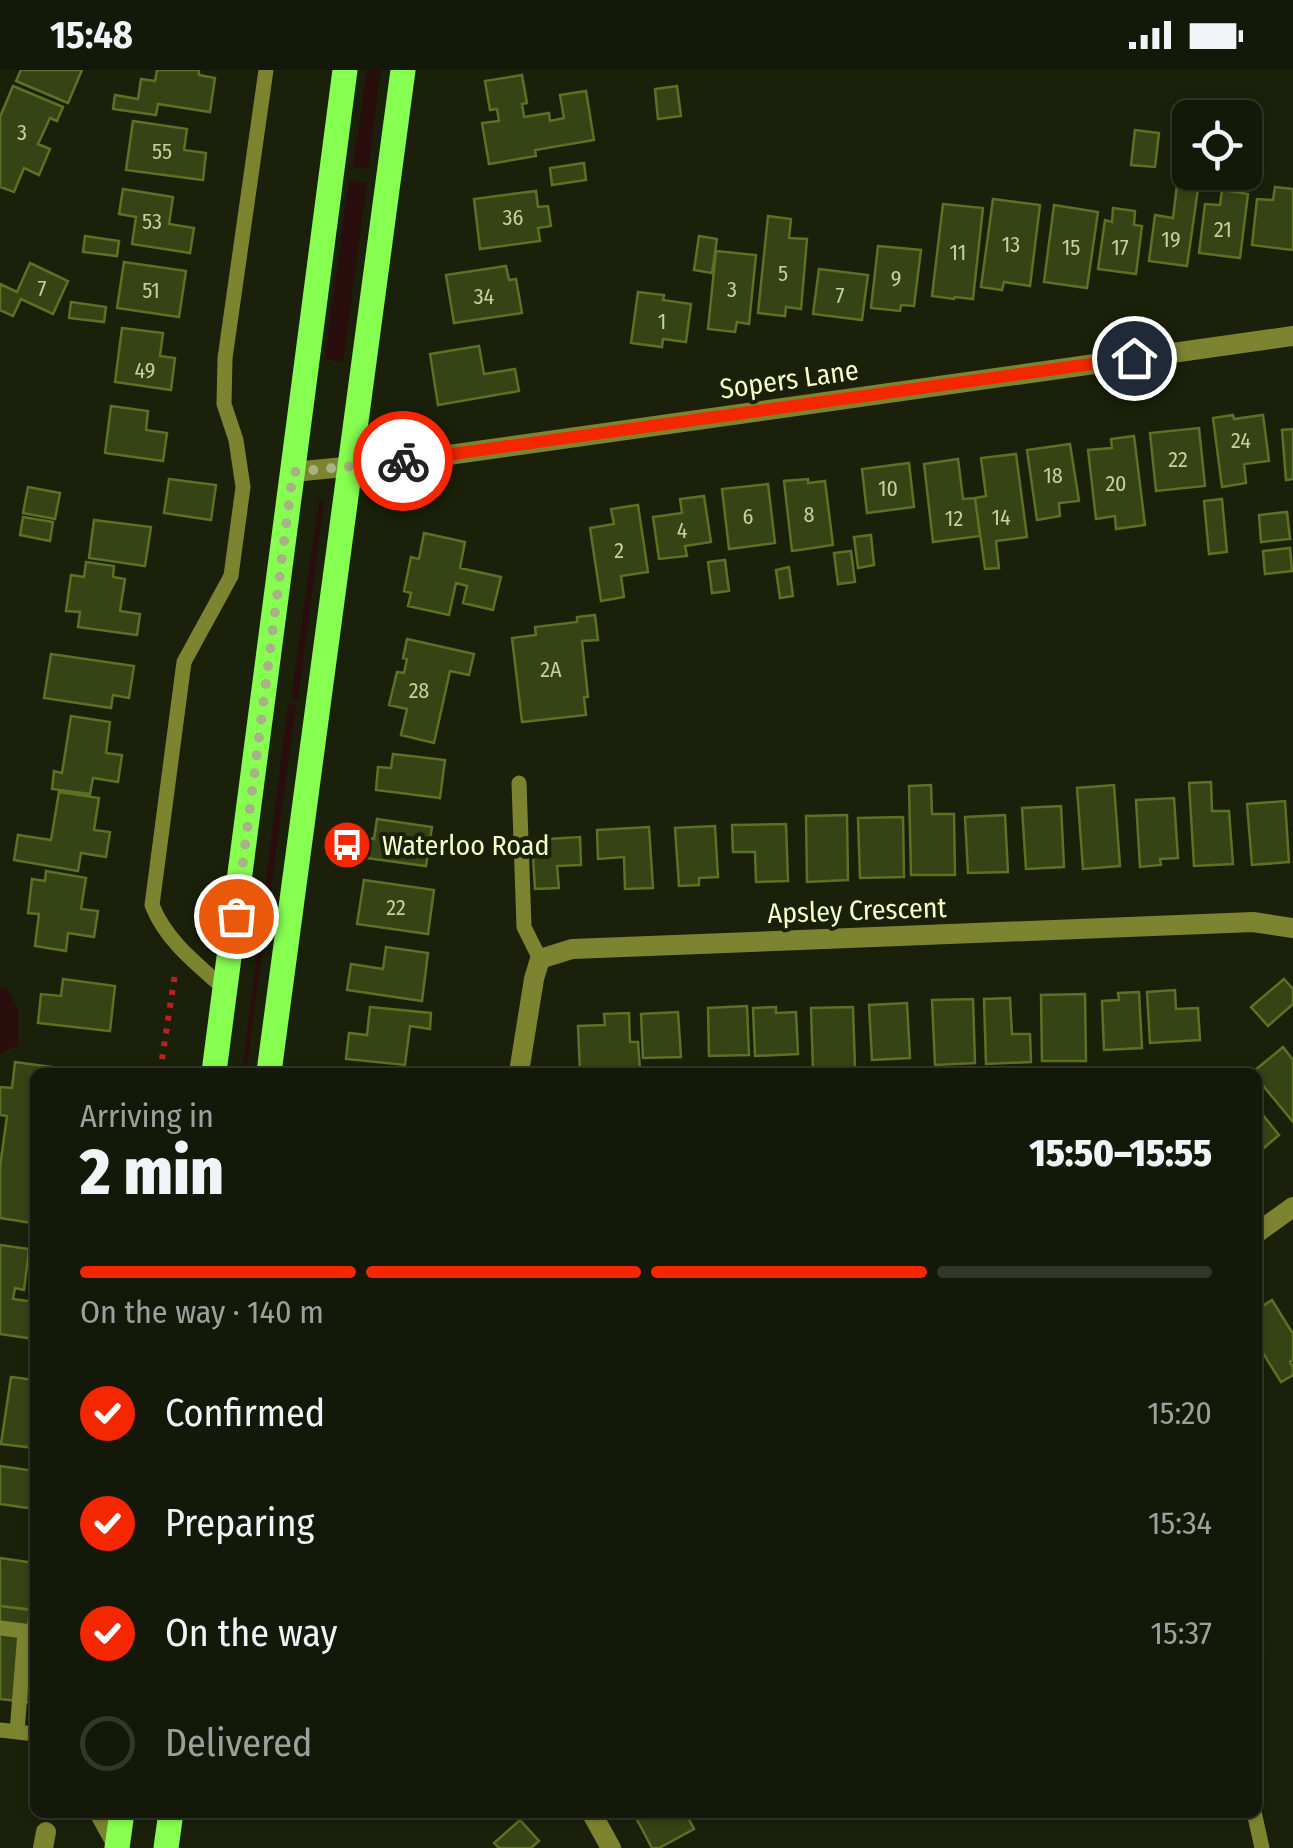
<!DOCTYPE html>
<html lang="en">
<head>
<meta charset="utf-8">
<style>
  body { margin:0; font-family:"Fira Sans Condensed",sans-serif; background:#1d2112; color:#f1f3f6; height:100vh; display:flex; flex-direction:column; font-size:38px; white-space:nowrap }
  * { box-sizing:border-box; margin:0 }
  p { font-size:32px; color:#9da09c }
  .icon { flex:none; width:55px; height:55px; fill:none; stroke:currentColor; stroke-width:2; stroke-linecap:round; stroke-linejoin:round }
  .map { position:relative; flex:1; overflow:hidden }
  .drawer { position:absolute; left:30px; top:998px; width:1232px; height:750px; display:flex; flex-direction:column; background:#141808; border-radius:15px; box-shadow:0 2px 8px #0004,0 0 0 2px #333729 }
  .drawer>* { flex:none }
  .controls { position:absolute; left:1172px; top:30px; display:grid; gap:20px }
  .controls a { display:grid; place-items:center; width:90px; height:90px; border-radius:15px; background:#141808; box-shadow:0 2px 8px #0004,0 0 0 2px #333729; font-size:50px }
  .pin { position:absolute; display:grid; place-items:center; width:85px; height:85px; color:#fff; margin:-42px; border:5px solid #fff; border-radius:50%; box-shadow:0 2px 10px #0007 }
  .courier { position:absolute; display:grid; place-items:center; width:100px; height:100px; margin:-50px; border:8px solid #f42700; border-radius:50%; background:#fff; color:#222; box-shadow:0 2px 12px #0007 }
  .summary em { font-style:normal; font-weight:800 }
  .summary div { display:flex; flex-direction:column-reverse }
  .summary { display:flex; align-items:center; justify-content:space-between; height:170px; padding:0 50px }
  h1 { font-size:65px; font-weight:800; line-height:75px }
  .bar { display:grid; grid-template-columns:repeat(4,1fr); gap:15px 10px; align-content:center; height:120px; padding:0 50px }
  .bar i { height:12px; border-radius:8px; background:#333729 }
  .bar .active { background:#f42700 }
  .bar p { grid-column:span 4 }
  ol { padding:0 50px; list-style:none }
  li { display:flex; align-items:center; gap:30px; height:110px }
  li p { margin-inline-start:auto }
  li .icon { padding:10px; border-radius:50%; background:#f42700; color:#fff; stroke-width:4 }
  li:last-child { color:#9da09c }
  li i { width:55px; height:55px; border:5px solid #333729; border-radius:50% }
  .status { display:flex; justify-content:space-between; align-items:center; height:70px; padding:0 50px; background:#141808; direction:ltr }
  .status svg { height:28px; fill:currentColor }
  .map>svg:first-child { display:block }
  .green { fill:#2a0d0d }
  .building { fill:#364314; stroke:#5d7124; stroke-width:2.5 }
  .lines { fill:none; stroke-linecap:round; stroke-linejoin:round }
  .path { stroke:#bb2121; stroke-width:6; stroke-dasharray:5 8; stroke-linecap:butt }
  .lane { stroke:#7c8430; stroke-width:15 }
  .street { stroke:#7c8430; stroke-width:20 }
  .primary { stroke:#87ff50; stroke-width:25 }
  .done { stroke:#a9b186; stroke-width:10; stroke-dasharray:0 18 }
  .route { stroke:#f42700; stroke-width:12 }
  .labels { text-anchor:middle; stroke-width:8; stroke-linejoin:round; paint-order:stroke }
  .number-label { font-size:22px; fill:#c6d09c }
  .street-label { font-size:28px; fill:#f6ffc9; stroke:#1b200a }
  .poi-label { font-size:28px; fill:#f6ffc9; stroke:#1b200a; text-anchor:start }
</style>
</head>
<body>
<div class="status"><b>15:48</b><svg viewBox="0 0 49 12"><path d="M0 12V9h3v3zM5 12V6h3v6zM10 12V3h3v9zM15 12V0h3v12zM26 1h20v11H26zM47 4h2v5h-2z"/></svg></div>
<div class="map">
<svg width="1293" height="1778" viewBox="0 0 1293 1778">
  <rect width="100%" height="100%" fill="#1b200a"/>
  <path class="green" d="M367,0H381L368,99L353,97Z
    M349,110L367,113L343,292L325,289Z
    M319,430L324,432L298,629L291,628Z
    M288,634L296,636L246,1002H242Z
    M7,918L18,940V975L0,984V919Z"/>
  <path class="building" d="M21,0H82L68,33L16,11Z
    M157,0H199V5L215,8L210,42L158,34L156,45L113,39L115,25L138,29L141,9L155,11Z
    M522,5L527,33L522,34L524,47L549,43L550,51L564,48L560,25L586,21L594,70L535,80L536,86L489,94L482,53L499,51L497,39L490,40L485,11Z
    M13,16L63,37L57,51L50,48L38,74L50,79L39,105L24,98L14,122L0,117V47Z
    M677,16L681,46L658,49L655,19Z
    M133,51L187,59L184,80L206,83L203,110L126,100Z
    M1135,60L1159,63L1155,97L1131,95Z
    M584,93L586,110L552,115L550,98Z
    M1177,115L1198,119L1187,196L1149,191L1155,145L1173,148Z
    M1275,117L1293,119V180L1252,175L1257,129L1273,130Z
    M123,119L173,127L169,154L194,158L190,183L132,174L136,147L119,144Z
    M1222,120L1248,124L1240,188L1199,183L1205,134L1220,135Z
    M536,121L538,137L548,136L551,156L538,158L540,171L480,179L474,129Z
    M993,129L1040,135L1030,216L1004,212L1002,220L981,217Z
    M943,134L983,138L973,229L955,227L954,229L932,226Z
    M1054,135L1098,142L1087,218L1044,212Z
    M1113,138L1135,141L1134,155L1142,156L1136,204L1098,199L1105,150L1112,152Z
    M768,146L791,149L789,168L807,169L801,239L786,237L785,246L758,243Z
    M85,166L119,171L117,186L83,182Z
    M699,166L717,169L712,203L694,200Z
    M878,176L921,180L914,236L901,235L900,241L871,238Z
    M716,181L756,185L749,254L737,252L735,262L708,259Z
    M124,192L186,201L179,247L117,238Z
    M30,193L68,211L53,244L21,229L13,246L0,240V214L17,222Z
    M506,196L509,210L516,209L522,243L454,253L446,205Z
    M819,199L868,205L862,250L813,244Z
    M638,222L664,225L663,230L691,234L686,272L663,269L662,277L631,273Z
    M71,232L106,237L104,252L69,248Z
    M122,258L163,263L160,286L175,288L171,320L115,312Z
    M479,276L484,304L515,299L519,321L438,335L430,284Z
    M111,336L148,341L146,360L167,363L163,391L105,383Z
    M1233,345L1234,349L1263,345L1269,391L1244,394L1246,413L1222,417L1213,348Z
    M1199,358L1205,416L1156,421L1150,363Z
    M1293,359V409L1286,410L1282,360Z
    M1134,366L1145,455L1116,459L1115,446L1096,449L1088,380L1112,378L1111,369Z
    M1070,374L1079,431L1059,433L1060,446L1037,450L1027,380Z
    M1016,384L1027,467L996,471L999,498L985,499L975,428L986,426L981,388Z
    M958,389L963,429L975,428L980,466L933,472L924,394Z
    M909,393L914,437L867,443L862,399Z
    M169,409L216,415L211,450L164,443Z
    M808,409V413L825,411L833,475L792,481L784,411Z
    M768,414L775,473L729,479L722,419Z
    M28,417L60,423L55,449L23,443Z
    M704,426L711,472L685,476L687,486L659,489L653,447L682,443L680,429Z
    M1222,429L1227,482L1209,484L1204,431Z
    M638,435L648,502L621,506L624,527L601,531L590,458L614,454L611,439Z
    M1287,442L1290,469L1261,472L1259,445Z
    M23,447L53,452L50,471L20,465Z
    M94,450L151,457L145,496L89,488Z
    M424,463L465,472L460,498L501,507L493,540L463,533L467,516L456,513L449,545L408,536L411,523L404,521L411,487L419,489Z
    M871,465L874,495L858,498L854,467Z
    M1290,478L1292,501L1265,504L1263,481Z
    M851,481L855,512L838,514L834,483Z
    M725,490L729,521L712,523L708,492Z
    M86,492L114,496L113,507L125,509L120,541L140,544L137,565L78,557L80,542L66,541L71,505L84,507Z
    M789,497L793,526L780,528L776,500Z
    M595,545L598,570L582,571L588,627H584L586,645L522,652L512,568L536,565L535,557L577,552V547Z
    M407,569L474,584L469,605L450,601L434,673L401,665L407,639L389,635L397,602L404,603L407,589L403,588Z
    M51,584L134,596L129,628L113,625L111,638L44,628Z
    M71,646L110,652L106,683L122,685L118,712L93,708L90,724L52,719L54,701L62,703Z
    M393,684L445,690L440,728L376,720L378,697L391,698Z
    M1211,712L1212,741H1229L1233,794L1194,796L1189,713Z
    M931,715L932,744H954L955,805H911L909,716Z
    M1114,715L1120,796L1083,799L1077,718Z
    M59,722L99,728L94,760L110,762L106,787L81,783L78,801L14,790L18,765L51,770Z
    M1174,728L1178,788L1160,789L1161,795L1140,797L1136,730Z
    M1285,731L1289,792L1252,795L1247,734Z
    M1061,736L1064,797L1026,799L1022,738Z
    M847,745L848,810L807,812L806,746Z
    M1005,745L1008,802L968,803L965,747Z
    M903,747L904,807L860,808L858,748Z
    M377,749L432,757L426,796L366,788L369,768L374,769Z
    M786,754L788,811L756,812L755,782H733L732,755Z
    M715,756L718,807L699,808V815L679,816L675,758Z
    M649,757L653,818L625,819L624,787L598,789L597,760Z
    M580,767L581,795L557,796L559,818L535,819L532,770Z
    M46,801L86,808L81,839L98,841L94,867L68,863L66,881L35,876L39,844L28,843L32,809L45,811Z
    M364,810L434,820L428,864L357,854Z
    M386,877L428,883L422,931L347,920L351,894L383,899Z
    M63,909L115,916L110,961L38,953L41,924L61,926Z
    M1284,909L1293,919V934L1268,956L1251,937Z
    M1175,920L1176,939L1198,938L1200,970L1150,973L1147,922Z
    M1139,922L1142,978L1104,980L1102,931L1119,930L1118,923Z
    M1085,924L1086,991H1042L1041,925Z
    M1010,928L1012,964H1030L1031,992L986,994L984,929Z
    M973,929L975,993L935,995L932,930Z
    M907,933L910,988L872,990L869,935Z
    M747,936L749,985L709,986L708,938Z
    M370,937L431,943L430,959L410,956L405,995L346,989L349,963L367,965Z
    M776,937V943L796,942L798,984L755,986L753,938Z
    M853,937L855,998L813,1000L811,938Z
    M678,942L681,987L643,988L641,944Z
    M629,943L630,972H638L640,1000L580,1002L578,956L605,955L604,944Z
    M1283,977L1293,990V1052L1260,1012L1262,1010L1254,1001Z
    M15,992L52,997L51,1002H35V1130L32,1153L0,1148V1097L7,1046L0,1045V1017L12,1018Z
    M1258,1039L1279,1065L1258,1083Z
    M0,1175L29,1179L24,1220L15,1218L13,1229L35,1232L34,1269L0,1264Z
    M1272,1230L1293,1264V1290L1290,1292L1293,1297V1305L1281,1312L1258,1275V1239Z
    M11,1307L35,1310V1378L1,1374Z
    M0,1396L35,1401V1439L0,1434Z
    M0,1488L35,1493V1540L0,1536Z
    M1258,1525L1263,1578L1258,1579Z
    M0,1536L30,1540L24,1585L35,1587V1633L0,1629Z
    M633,1742H685L694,1759L659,1778H652Z
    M520,1750L539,1771L531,1778H499L494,1773Z"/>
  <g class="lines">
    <path class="path" d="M160,1002L175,904"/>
    <path class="lane" d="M519,713L524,857L540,889
      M226,920C197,894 166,871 152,835L184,592L231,506L243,417L236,370L224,334L225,288L266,0
      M0,1558L31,1562
      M0,1660L35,1664
      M17,1662L25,1562
      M96,1742L116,1778
      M1254,1742L1262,1778"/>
    <path class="street" d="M293,402L406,391L1293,266
      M519,1002L534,909L540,889L572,879L1253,852L1293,858
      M1258,1162L1293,1137
      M591,1742L611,1778
      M43,1778L46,1762"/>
    <path class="primary" d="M214,1002L345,0
      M269,1002L403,0
      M117,1778L122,1742
      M166,1778L171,1742"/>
  </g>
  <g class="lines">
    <path class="done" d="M236,846L293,402L403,391"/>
    <path class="route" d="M403,391L1134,288"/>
  </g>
  <defs>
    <g id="bus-disc" transform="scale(2.5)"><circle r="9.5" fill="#f42700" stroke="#1b200a"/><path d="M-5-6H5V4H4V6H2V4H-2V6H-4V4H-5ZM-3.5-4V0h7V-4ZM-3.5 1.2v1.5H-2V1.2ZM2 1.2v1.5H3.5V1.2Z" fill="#fff"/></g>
  </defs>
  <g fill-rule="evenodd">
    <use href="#bus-disc" x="347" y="775"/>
  </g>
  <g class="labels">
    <g class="number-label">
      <text x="22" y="70">3</text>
      <text x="162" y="89">55</text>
      <text x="513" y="155">36</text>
      <text x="152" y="159">53</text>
      <text x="1223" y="167">21</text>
      <text x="1171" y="177">19</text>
      <text x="1011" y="182">13</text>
      <text x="1071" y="185">15</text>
      <text x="1120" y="185">17</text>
      <text x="958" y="190">11</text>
      <text x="783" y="211">5</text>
      <text x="896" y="216">9</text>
      <text x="42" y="226">7</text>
      <text x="732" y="227">3</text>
      <text x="151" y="228">51</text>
      <text x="840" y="233">7</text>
      <text x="484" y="234">34</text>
      <text x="662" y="259">1</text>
      <text x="145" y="308">49</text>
      <text x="1241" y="378">24</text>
      <text x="1178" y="397">22</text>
      <text x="1053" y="413">18</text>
      <text x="1116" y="421">20</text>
      <text x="888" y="426">10</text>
      <text x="809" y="452">8</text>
      <text x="748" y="454">6</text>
      <text x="1001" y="455">14</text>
      <text x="954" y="456">12</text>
      <text x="682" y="468">4</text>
      <text x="619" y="488">2</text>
      <text x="551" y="607">2A</text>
      <text x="419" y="628">28</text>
      <text x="396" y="845">22</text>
    </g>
    <g class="street-label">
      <text transform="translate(789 309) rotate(-8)" y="10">Sopers Lane</text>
      <text transform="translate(857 840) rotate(-2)" y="10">Apsley Crescent</text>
    </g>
    <g class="poi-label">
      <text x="382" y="785">Waterloo Road</text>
    </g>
  </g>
</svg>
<div class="controls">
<a><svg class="icon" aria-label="locate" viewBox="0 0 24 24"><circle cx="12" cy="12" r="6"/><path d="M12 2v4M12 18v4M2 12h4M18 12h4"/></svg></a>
</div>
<div class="pin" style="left:236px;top:846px;background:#ea580c"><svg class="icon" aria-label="bag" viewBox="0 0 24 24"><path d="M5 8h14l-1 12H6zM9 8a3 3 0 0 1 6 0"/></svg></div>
<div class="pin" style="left:1134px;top:288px;background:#1f2937"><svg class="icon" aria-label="home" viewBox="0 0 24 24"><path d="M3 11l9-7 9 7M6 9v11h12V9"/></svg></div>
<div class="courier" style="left:403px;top:391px"><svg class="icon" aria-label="bike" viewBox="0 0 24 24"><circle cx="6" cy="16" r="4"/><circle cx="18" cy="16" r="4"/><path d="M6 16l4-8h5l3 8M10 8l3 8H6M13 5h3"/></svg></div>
<section class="drawer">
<div class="summary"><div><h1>2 min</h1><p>Arriving in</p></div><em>15:50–15:55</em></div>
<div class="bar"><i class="active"></i><i class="active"></i><i class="active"></i><i></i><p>On the way · 140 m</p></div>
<ol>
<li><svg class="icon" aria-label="check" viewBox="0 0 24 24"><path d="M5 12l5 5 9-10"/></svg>Confirmed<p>15:20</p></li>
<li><svg class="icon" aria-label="check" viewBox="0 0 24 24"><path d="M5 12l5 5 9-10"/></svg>Preparing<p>15:34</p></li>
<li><svg class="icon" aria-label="check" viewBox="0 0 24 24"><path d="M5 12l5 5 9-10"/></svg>On the way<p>15:37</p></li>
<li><i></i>Delivered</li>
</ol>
</section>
</div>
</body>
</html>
